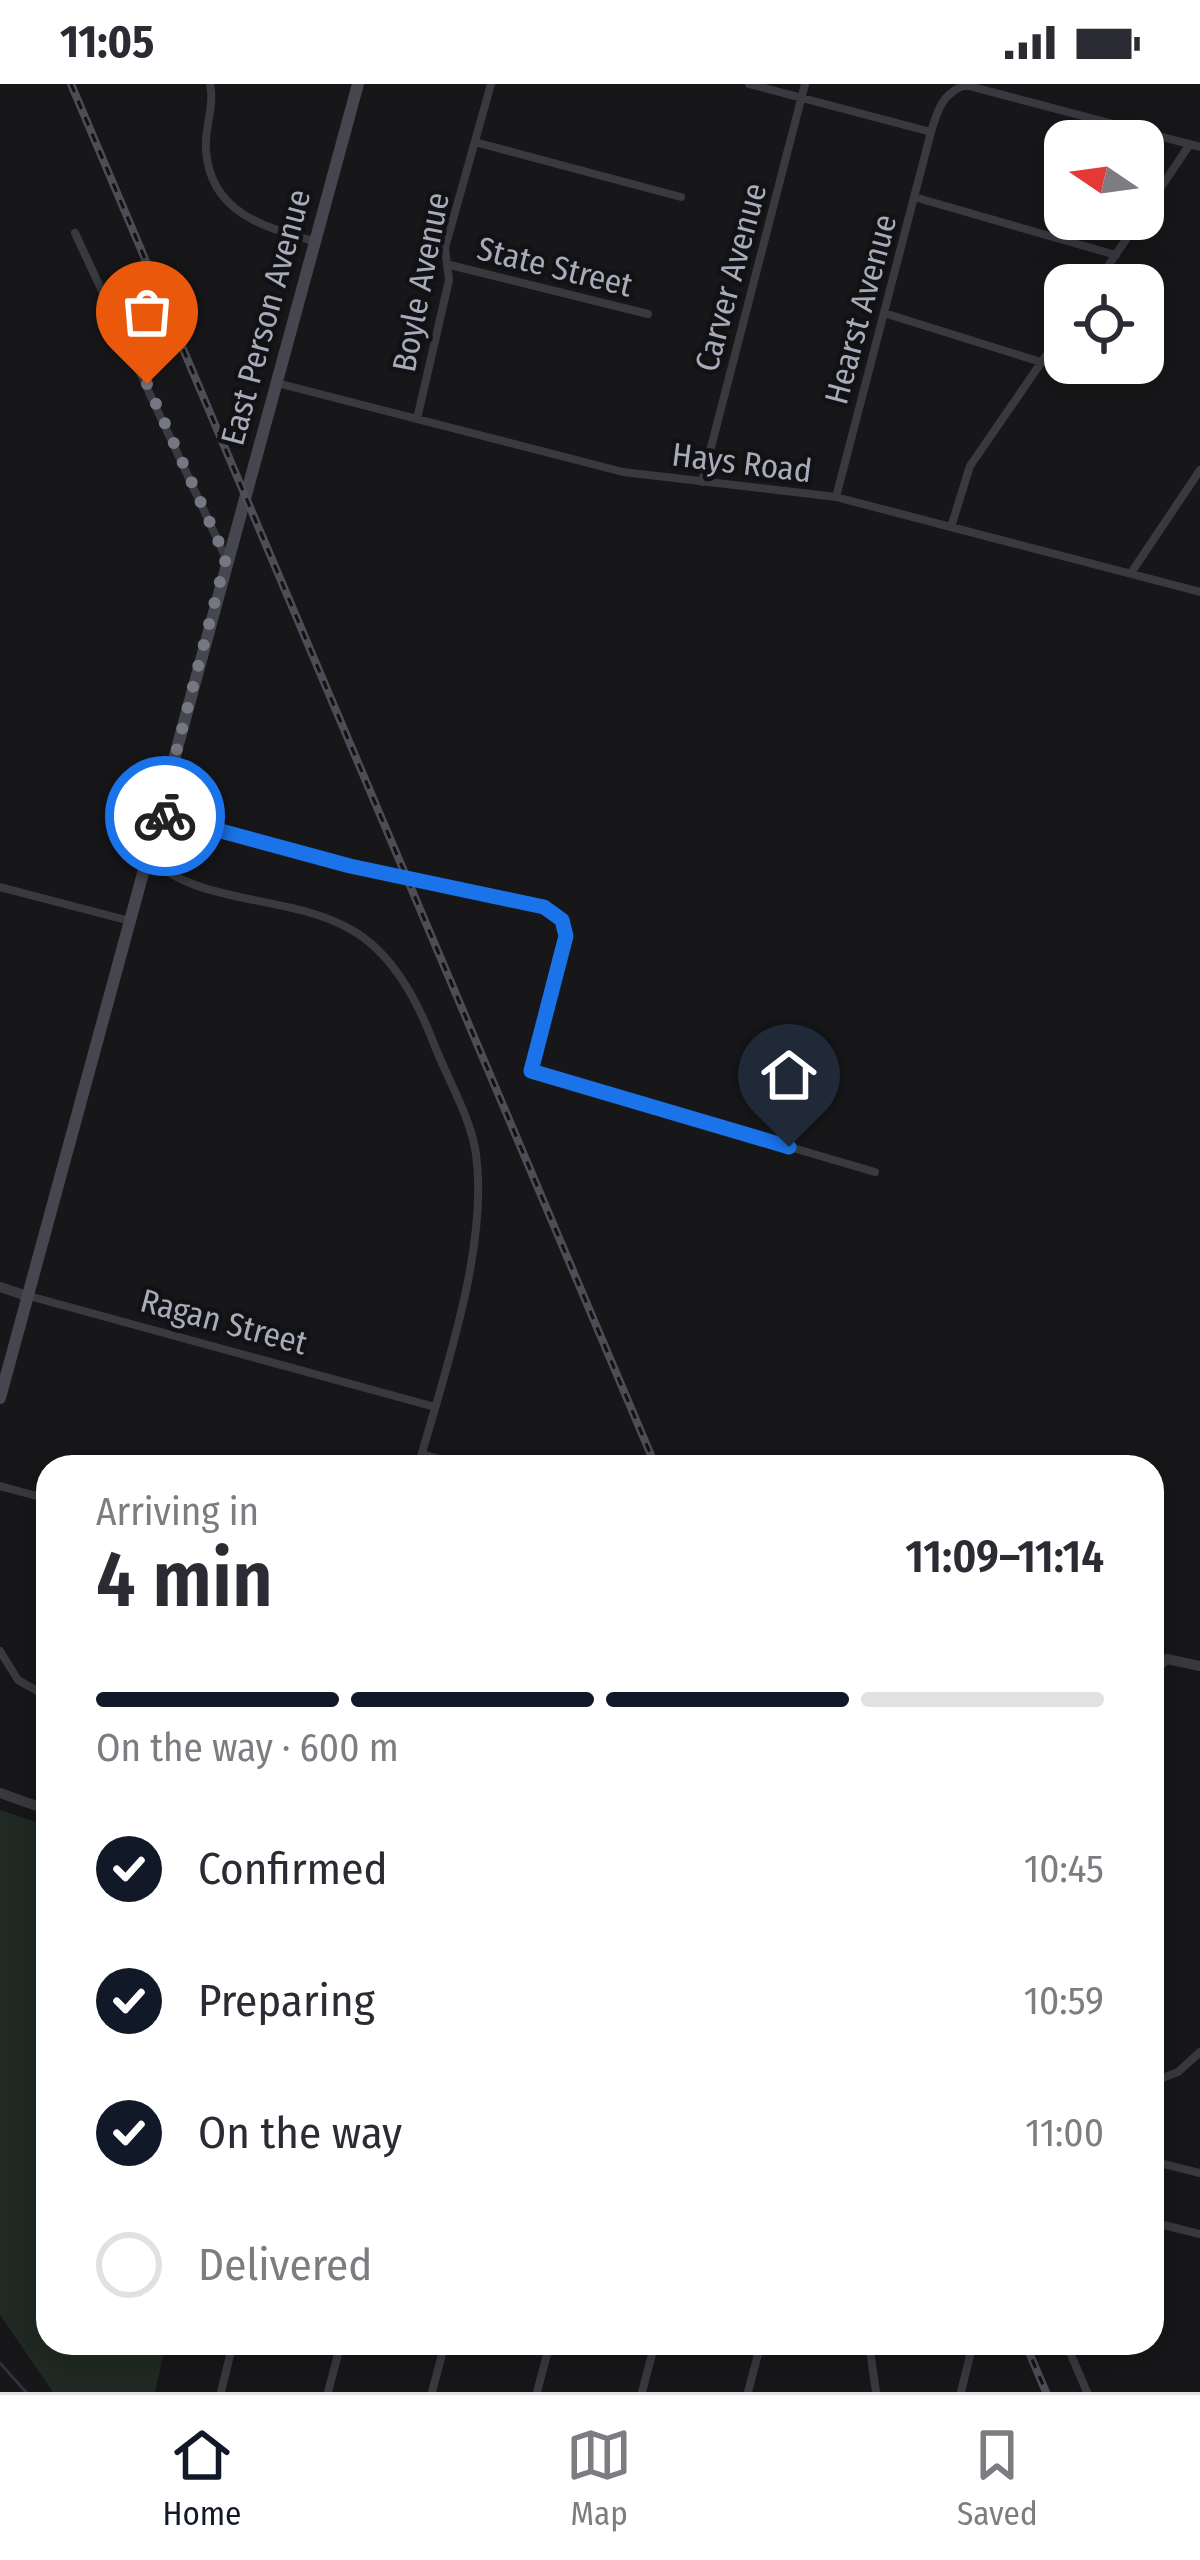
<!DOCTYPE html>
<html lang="en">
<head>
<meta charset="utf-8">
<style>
  body { margin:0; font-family:"Fira Sans Condensed",sans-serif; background:#f7f7f7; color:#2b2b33; height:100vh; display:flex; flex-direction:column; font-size:45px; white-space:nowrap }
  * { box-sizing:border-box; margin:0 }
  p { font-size:39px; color:#7c7c81 }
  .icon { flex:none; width:66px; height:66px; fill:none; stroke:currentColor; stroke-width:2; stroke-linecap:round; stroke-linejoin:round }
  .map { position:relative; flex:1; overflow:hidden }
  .sheet { position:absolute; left:36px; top:1371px; width:1128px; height:900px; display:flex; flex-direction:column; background:#fff; border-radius:36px; box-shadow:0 6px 30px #0003 }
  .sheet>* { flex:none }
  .needle { width:78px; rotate:283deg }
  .buttons { position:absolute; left:1044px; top:36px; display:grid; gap:24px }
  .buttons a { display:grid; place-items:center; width:120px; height:120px; border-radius:24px; background:#fff; box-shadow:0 6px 30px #0003; font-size:60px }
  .pin { position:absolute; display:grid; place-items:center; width:102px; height:102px; color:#fff; margin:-123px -51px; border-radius:50% 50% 50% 0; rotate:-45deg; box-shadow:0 0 12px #0007 }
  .pin .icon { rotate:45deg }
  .courier { position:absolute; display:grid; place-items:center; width:120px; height:120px; margin:-60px; border:9px solid #1a73e8; border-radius:50%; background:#fff; color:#222; box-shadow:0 3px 15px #0007 }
  .overview em { font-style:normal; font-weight:600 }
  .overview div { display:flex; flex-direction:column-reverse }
  .overview { display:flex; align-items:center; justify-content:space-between; height:204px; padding:0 60px }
  h1 { font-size:78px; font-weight:600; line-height:90px }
  .bar { display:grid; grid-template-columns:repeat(4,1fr); gap:18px 12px; align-content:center; height:144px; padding:0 60px }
  .bar i { height:15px; border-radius:9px; background:#e1e1e2 }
  .bar .on { background:#111827 }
  .bar p { grid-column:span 4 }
  ol { padding:0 60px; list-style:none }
  li { display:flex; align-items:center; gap:36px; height:132px }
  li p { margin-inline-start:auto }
  li .icon { padding:12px; border-radius:50%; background:#111827; color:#fff; stroke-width:4 }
  li:last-child { color:#7c7c81 }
  li i { width:66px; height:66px; border:6px solid #e1e1e2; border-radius:50% }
  .status { display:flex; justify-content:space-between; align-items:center; height:84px; padding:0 60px; background:#fff; direction:ltr }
  .status svg { height:33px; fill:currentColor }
  .menu { display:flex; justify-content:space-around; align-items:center; height:168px; border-top:3px solid #e1e1e2; background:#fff; font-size:33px; color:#7c7c81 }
  .menu a { display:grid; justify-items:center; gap:6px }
  .menu .on { color:#111827 }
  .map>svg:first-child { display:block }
  .green { fill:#202923 }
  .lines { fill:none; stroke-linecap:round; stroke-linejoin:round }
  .stream { stroke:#2c333e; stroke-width:3 }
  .minor { stroke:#393a40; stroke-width:8 }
  .tertiary { stroke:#393a40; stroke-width:10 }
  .secondary { stroke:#45464e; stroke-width:12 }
  .rail-casing { stroke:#4c4d55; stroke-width:8 }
  .rail { stroke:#121214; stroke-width:3; stroke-dasharray:9; stroke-linecap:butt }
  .done { stroke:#757782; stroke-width:12; stroke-dasharray:0 21.6 }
  .route { stroke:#1a73e8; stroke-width:15 }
  .labels { text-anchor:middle; stroke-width:9; stroke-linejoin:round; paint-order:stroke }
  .street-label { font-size:33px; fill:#a8abba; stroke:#121214 }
</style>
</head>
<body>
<div class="status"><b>11:05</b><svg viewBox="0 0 49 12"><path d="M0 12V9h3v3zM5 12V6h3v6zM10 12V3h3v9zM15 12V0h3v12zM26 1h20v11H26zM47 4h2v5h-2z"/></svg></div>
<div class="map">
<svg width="1200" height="2308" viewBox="0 0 1200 2308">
  <rect width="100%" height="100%" fill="#171719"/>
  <path class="green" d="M0,1726L48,1742V2259H166L155,2308H53L0,2231Z"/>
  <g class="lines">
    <path class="stream" d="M0,2279L26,2308"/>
    <path class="minor" d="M210,0C215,22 204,44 206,66C210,128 263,143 313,157
      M749,0L931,48
      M475,58L681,113
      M914,113L1116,171
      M1143,130L1190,60
      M75,149L226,474
      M450,181L648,230
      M1095,201L1140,135
      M884,229L1041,278
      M277,299L623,388L836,413L1200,508
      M417,335L449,196L445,164L491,0
      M702,398L805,0
      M836,413L931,48C938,25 942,10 965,1L1200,63
      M951,443L970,382L1065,244
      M1131,489L1200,386
      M160,731L350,782L544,823L562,835L565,852L531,987L875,1088
      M147,772C200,823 286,809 350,845C392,868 417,916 434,960C447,994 471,1034 476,1070C489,1164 443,1293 418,1383
      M0,803L130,837
      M29,1212L435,1323
      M422,1370L470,1383
      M0,1402L48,1415
      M0,1567L18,1596L48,1613
      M1152,1998L1178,1988L1200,1968
      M1152,2077L1200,2089
      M1152,2138L1200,2150
      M869,2259L876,2308
      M1066,2259L1087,2308
      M221,2308L233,2259
      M328,2308L341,2259
      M432,2308L445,2259
      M537,2308L550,2259
      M642,2308L655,2259
      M748,2308L761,2259
      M961,2308L973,2259"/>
    <path class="tertiary" d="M0,1203L27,1212
      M1152,1588L1167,1575L1200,1582
      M0,1709L48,1726"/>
    <path class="secondary" d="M0,1314L358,0"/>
    <g class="rail-casing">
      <path id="rail" d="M71,0L656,1383
        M1025,2259L1046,2308"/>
    </g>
    <use href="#rail" class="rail"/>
  </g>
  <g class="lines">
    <path class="done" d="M147,300L226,474L160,731L165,732"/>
    <path class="route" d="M165,732L350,782L544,823L562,836L566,852L531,987L789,1063"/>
  </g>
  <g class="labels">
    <g class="street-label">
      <text transform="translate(555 182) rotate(14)" y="12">State Street</text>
      <text transform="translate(730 193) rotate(-75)" y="12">Carver Avenue</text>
      <text transform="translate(420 198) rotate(-79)" y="12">Boyle Avenue</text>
      <text transform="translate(860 225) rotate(-75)" y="12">Hearst Avenue</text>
      <text transform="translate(265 233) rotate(-75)" y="12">East Person Avenue</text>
      <text transform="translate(742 378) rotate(7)" y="12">Hays Road</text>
      <text transform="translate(224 1237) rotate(15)" y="12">Ragan Street</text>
    </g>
  </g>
</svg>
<div class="buttons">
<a><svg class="needle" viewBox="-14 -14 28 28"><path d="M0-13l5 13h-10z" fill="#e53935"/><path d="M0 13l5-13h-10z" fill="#7c7c81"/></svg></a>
<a><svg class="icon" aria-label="locate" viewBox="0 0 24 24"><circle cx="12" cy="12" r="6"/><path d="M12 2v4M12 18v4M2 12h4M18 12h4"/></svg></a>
</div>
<div class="pin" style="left:147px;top:300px;background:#ea580c"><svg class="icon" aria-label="bag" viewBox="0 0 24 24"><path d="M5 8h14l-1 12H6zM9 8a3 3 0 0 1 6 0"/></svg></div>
<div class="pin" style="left:789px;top:1063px;background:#1f2937"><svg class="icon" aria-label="home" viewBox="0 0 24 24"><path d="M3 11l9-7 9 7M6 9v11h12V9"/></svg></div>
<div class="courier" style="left:165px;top:732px"><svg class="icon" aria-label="bike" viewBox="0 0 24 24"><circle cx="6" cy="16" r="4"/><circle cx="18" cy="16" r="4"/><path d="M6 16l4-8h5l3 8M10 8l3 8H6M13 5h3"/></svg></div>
<section class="sheet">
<div class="overview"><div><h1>4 min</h1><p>Arriving in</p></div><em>11:09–11:14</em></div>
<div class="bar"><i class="on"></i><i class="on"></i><i class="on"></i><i></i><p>On the way · 600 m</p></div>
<ol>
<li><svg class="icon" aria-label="check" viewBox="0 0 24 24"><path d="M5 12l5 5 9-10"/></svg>Confirmed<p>10:45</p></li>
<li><svg class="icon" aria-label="check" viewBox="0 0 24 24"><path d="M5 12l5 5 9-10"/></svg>Preparing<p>10:59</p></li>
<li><svg class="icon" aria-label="check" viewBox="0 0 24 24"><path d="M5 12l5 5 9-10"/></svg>On the way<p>11:00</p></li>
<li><i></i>Delivered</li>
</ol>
</section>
</div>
<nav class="menu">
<a class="on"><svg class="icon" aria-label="home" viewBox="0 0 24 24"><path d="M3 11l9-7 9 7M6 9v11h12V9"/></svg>Home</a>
<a><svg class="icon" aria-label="map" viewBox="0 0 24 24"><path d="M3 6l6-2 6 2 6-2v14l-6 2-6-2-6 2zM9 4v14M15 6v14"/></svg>Map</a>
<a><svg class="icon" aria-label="saved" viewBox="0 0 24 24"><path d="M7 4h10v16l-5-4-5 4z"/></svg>Saved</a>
</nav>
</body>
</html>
